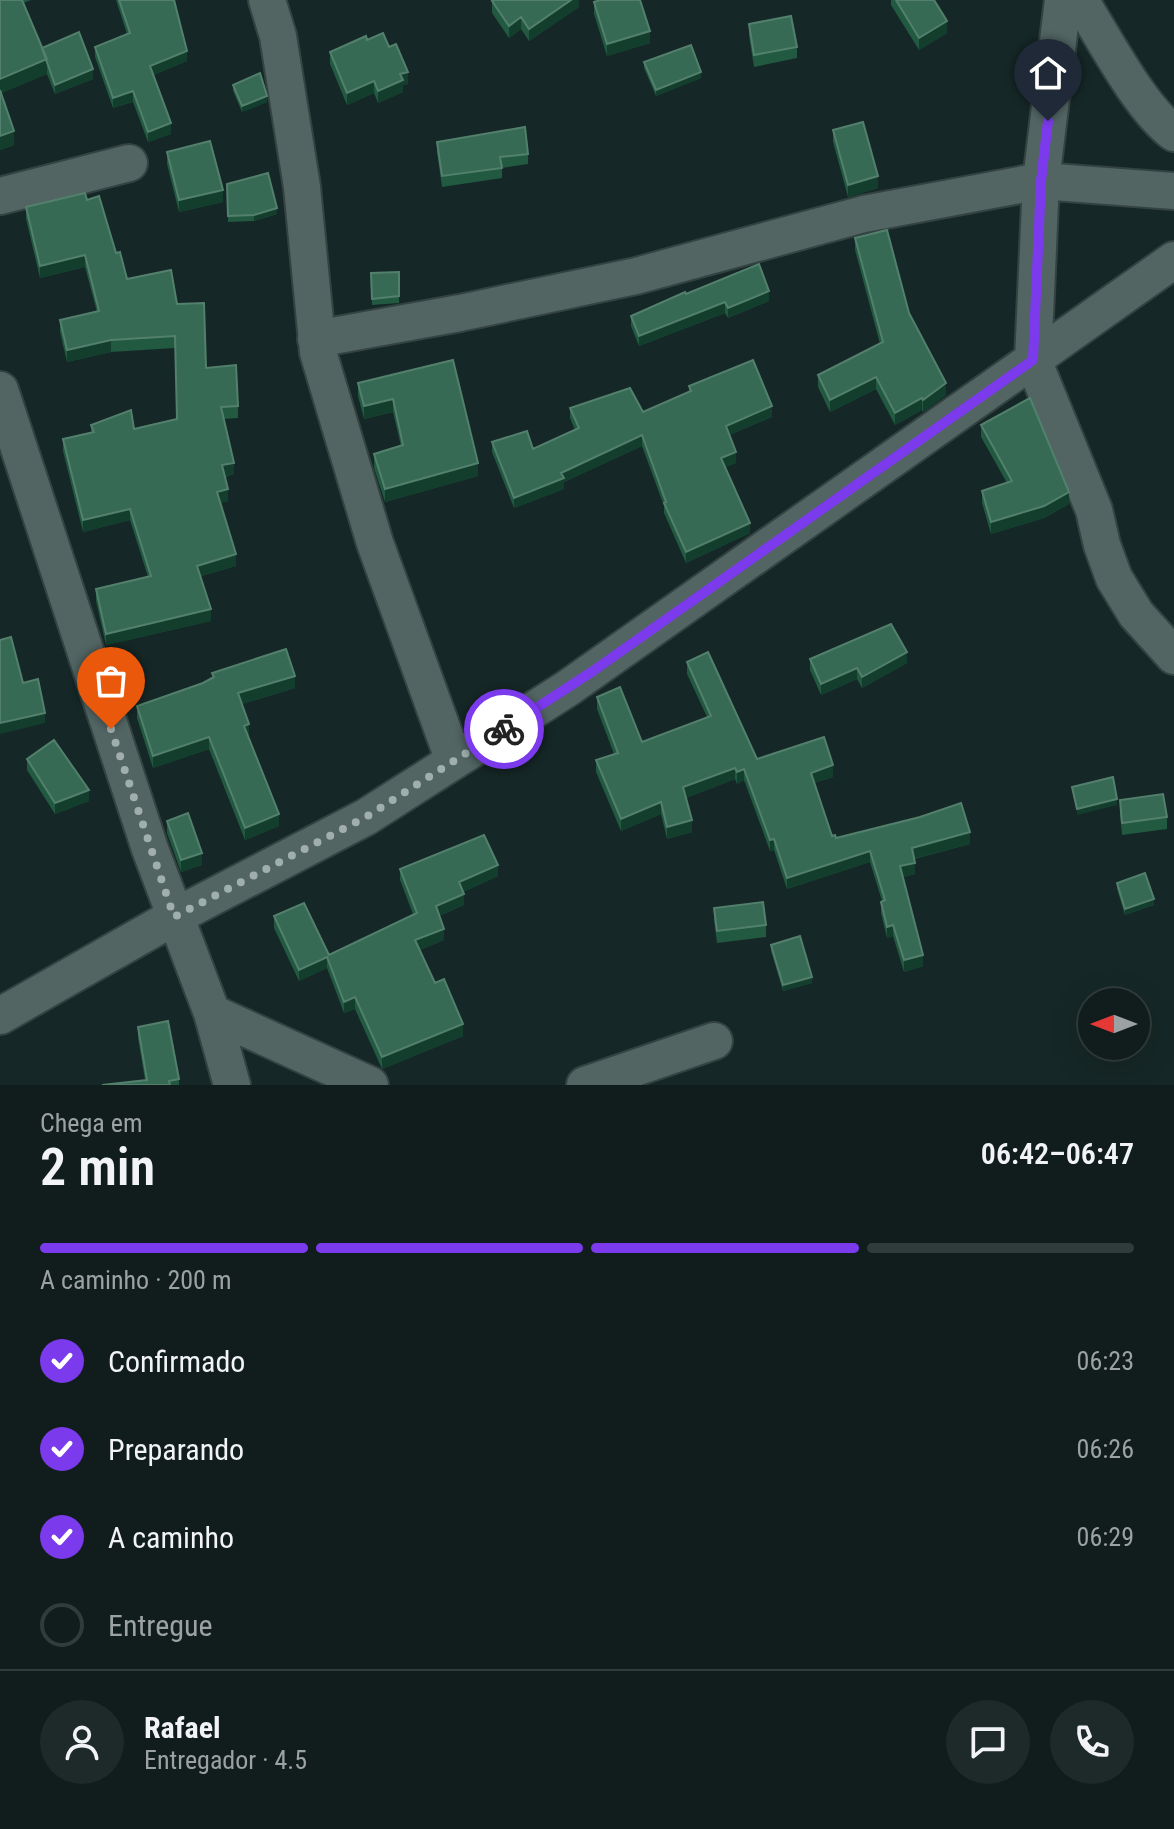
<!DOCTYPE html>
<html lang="pt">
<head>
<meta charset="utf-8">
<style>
  body { margin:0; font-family:"Roboto Condensed",sans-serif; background:#1e2a29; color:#f1f3f6; height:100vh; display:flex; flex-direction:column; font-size:30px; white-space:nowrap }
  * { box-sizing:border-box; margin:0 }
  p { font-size:26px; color:#9ca2a3 }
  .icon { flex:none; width:44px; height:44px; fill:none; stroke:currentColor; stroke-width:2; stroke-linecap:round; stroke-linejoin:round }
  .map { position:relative; height:1085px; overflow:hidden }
  .drawer { display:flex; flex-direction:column; background:#101d1c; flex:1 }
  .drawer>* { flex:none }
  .needle { width:52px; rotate:270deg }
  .fabs { position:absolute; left:1078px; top:988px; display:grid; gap:16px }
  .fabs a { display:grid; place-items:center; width:72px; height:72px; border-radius:50%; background:#101d1c; box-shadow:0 8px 32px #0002,0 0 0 2px #303b3b; font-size:40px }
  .pin { position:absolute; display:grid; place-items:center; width:68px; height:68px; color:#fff; margin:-82px -34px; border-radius:50% 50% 50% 0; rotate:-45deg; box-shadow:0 0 8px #0007 }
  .pin .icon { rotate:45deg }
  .courier { position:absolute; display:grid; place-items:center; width:80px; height:80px; margin:-40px; border:6px solid #7c3aed; border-radius:50%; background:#fff; color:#222; box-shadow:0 2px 10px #0007 }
  .summary em { font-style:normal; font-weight:600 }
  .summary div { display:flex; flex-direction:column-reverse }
  .summary { display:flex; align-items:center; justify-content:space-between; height:136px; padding:0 40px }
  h1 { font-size:52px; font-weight:600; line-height:60px }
  .bar { display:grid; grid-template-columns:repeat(4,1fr); gap:12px 8px; align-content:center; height:96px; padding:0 40px }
  .bar i { height:10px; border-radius:6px; background:#303b3b }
  .bar .selected { background:#7c3aed }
  .bar p { grid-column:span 4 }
  .line { display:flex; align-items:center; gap:20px; padding:0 40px; border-top:2px solid #303b3b }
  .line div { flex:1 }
  .round { display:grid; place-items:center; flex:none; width:84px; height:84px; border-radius:42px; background:#1e2a29 }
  ol { padding:0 40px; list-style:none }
  li { display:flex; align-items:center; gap:24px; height:88px }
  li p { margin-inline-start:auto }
  li .icon { padding:8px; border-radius:50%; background:#7c3aed; color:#fff; stroke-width:4 }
  li:last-child { color:#9ca2a3 }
  li i { width:44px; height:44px; border:4px solid #303b3b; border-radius:50% }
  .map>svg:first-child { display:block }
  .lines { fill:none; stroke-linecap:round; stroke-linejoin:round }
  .minor-casing { stroke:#344342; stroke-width:40 }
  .minor { stroke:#526563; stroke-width:36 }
  .wall { fill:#215941 }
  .shaded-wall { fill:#133e2e }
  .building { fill:#376a54; stroke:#53806d; stroke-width:2 }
  .done { stroke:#a0aead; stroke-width:8; stroke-dasharray:0 14.4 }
  .route { stroke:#7c3aed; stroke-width:10 }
</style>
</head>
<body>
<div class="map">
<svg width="1174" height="1085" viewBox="0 0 1174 1085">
  <rect width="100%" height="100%" fill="#152726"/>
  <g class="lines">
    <g class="minor-casing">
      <path id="minor" d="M267,0L278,36L302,187L318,352L375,543L454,761
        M1063,0L1041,181L1033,360L1094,510L1102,545L1114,578L1136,614L1174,656
        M1080,0C1104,38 1139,107 1174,133
        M0,196L129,163
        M316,339L460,313L636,276L864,214L1041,181L1174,191
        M0,390L150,849L212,1013L232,1085
        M212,1013L370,1085
        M0,1016L174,917L366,817L568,688L1174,260
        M585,1085L714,1041"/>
    </g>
    <use href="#minor" class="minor"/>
  </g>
  <path class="wall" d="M0,0H31L23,3L42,48L93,79L55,94L47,74L1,93L14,145L0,150Z
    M116,0H175L187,61L153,75L171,134L148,142L133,102L113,108L95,57V47L127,34Z
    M579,0V7L529,41L521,29L509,38L492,13V1Z
    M891,0H934L947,33L919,50L891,5Z
    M594,2L650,43L607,56L594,14Z
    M749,24L797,47V58L754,67L749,36Z
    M367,40L408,84L403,85V92L378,103L374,93L347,105L330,64V52Z
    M644,62L701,78L656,96L644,68Z
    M233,85L267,102L242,112L233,91Z
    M833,130L878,188L848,197L833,142Z
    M437,142L528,154V164L502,168V178L442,187L437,152Z
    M167,152L223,202L179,212L167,164Z
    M227,184L277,214L254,221L228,222Z
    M87,200L116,253L127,279L177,304L206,368L238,406V418L223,419L234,474L225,477L228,501L220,503L236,566L201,576L211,621L106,645L96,601V589L148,577L130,520L83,532L63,451V439L91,433V425L134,429L177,419L175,348L111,352L67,362L60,332V320L97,312L85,267L40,278L26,219V207Z
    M855,238L909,313L946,395L923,412L922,410L895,425L876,389L830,412L818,387V375L880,344L855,250Z
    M399,272V303L372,305L371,273Z
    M686,294L769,301L728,318L725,313L639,346L631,326V316Z
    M453,360L478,476L385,502L374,468V454L401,446L393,412L364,419L358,396V383Z
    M689,386L772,417L729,435L736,463L725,467L750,533L686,563L664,513V506L642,446L564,482V489L514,508L492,452V442L533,449L575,430L570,418V408L643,412L689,392Z
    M981,425L1069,504L1044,518L991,534L982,503V491L1007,483L981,437Z
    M810,659L907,663L862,688L857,679L821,695L810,670Z
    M687,662L757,759L833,777L814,783L832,836L836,838L970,844L914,859L915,874L903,877L923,966L904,972L893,936L887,938L881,913V902L882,901L870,862L787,889L774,850L770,851L744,780L737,784L735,779L686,798L692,832L667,839L661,814L621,831L596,772V760L614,754L597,709V697L642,742L707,717L687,674Z
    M212,673L295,688L242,704L249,736H248L279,826L245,840L209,749L153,768L137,718V706L203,683L212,678Z
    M27,759L89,801L55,814L27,770Z
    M1120,800L1167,817V829L1122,835L1120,812Z
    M167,821L202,865L181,872L167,833Z
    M400,869L498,876L463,892L464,905L439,916L444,940L420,950L435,983L463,1036L382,1069L355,1009L344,1013L327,968L299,981L274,928V916L329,955L413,914L400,880Z
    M1117,883L1154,905L1125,915L1117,889Z
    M714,908L766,925V937L717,943L714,920Z
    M771,945L812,983L783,991L771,951Z
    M138,1027L179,1079V1085H102L145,1080L138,1038Z"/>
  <path class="shaded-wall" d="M571,0H579V7L529,41V29Z
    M521,17V29L509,38V26Z
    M947,21V33L919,50V38Z
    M650,31V43L607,56V44Z
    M187,51V61L150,76V66Z
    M47,59V74L0,94V79Z
    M93,69V79L55,94V85Z
    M408,72V84L403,85V92L378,103V91L400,74Z
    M701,72V78L656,96V90Z
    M374,81V93L347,105V93Z
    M133,91V102L113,108V98Z
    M267,96V102L242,112V106Z
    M171,123V134L148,142V132Z
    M14,131V145L0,150V136Z
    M878,176V188L848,197V185Z
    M223,190V202L179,212V200Z
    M277,208V214L254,221V215Z
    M85,255V267L40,278V266Z
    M769,291V301L728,318V308Z
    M725,302V313L639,346V336Z
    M111,340V352L67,362V350Z
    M876,377V389L830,412V400Z
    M946,383V395L923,412V400Z
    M922,398V410L895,425V413Z
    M393,399V412L364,419V406Z
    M772,406V417L726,436V426Z
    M642,435V446L564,482V489L514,508V498L561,473Z
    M736,452V463L721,468V458Z
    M234,463V474L222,477V465Z
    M478,463V476L385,502V489Z
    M228,489V501L217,504V492Z
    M1069,492V504L1044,518L991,534V522Z
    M130,509V520L83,532V520Z
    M750,523V533L686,563V552Z
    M236,554V566L197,577V566Z
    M211,609V621L106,645V634Z
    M907,652V663L862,688V677Z
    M857,668V679L821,695V684Z
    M295,676V688L238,705V693Z
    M45,713V723L0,734V723Z
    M249,724V736L244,738V726Z
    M209,737V749L153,768V756Z
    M833,765V777L811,784V773Z
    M735,768V779L683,799V787Z
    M744,769V780L737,784V772Z
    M89,790V801L55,814V803Z
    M1117,799V805L1077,815V809Z
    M661,802V814L621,831V819Z
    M279,814V826L245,840V828Z
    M692,820V832L667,839V827Z
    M970,832V844L912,859V848Z
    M774,839V850L770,851V840Z
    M870,851V862L787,889V878Z
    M202,853V865L181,872V860Z
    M915,863V874L900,878V866Z
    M498,865V876L459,894V882Z
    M464,894V905L436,917V906Z
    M1154,899V905L1125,915V909Z
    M893,925V936L887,938V927Z
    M444,929V940L415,952V940Z
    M923,955V966L904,972V960Z
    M327,957V968L299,981V970Z
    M812,977V983L783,991V985Z
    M355,997V1009L344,1013V1002Z
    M463,1024V1036L382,1069V1057Z"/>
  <path class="building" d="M0,0H22L47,59L0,79Z
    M119,0H174L187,51L150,66L171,123L148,132L133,91L113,98L95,47L130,33Z
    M494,0H571L529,29L521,17L509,26L492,1Z
    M600,0H640L650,31L607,44L594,2Z
    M896,0H934L947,21L919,38Z
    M791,16L797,47L754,55L749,24Z
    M79,32L93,69L55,85L42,48Z
    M383,33L389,47L396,44L408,72L400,74L403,80L378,91L374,81L347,93L330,52L366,36L367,40Z
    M691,45L701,72L656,90L644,62Z
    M260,73L267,96L242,106L233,85Z
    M0,90L14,131L0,136Z
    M863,122L878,176L848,185L833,130Z
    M525,127L528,154L500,157L502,168L442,176L437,142Z
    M210,141L223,190L179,200L167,152Z
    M268,173L277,208L254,215L228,216L227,184Z
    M85,193L87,200L99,196L116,253L120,252L127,279L171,270L177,304L204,303L206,368L236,365L238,406L221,407L234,463L222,465L228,489L217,492L236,554L197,566L211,609L106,634L96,589L151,576L130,509L83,520L63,439L94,432L91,425L131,410L134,429L177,419L175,336L111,340L67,350L60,320L99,311L85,255L40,266L26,207Z
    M887,230L909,313L946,383L923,400L922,398L895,413L876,377L830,400L818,375L883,342L855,238Z
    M759,264L769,291L728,308L725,302L639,336L631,316L685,292L686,294Z
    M399,272V296L372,299L371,273Z
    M453,360L478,463L385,489L374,454L403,445L393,399L364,406L358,383Z
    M753,360L772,406L726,426L736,452L721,458L750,523L686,552L664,503L666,502L642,435L561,473L564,478L514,498L492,442L527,431L533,449L579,428L570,408L630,388L643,412L691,391L689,386Z
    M1030,398L1069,492L1044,506L991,522L982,491L1012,481L981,425Z
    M891,624L907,652L862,677L857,668L821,684L810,659Z
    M11,637L23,683L38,679L45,713L0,723V640Z
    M286,649L295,676L238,693L249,724L244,726L279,814L245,828L209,737L153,756L137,706L203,683L214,677L212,673Z
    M708,652L757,759L824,737L833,765L811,773L832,836L835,835L836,838L920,817L961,803L970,832L912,848L915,863L900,866L923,955L904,960L893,925L887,927L881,902L885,900L870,851L787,878L774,839L770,840L744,769L737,772L735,768L683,787L692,820L667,827L661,802L621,819L596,760L618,753L597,697L620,687L642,742L711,716L687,662Z
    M54,740L89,790L55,803L27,759Z
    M1113,777L1117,799L1077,809L1072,787Z
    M1163,794L1167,817L1122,823L1120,800Z
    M188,813L202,853L181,860L167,821Z
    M484,835L498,865L459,882L464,894L436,906L444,929L415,940L435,983L444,979L463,1024L382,1057L355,997L344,1002L327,957L299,970L274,916L304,903L329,955L417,913L400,869Z
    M1145,873L1154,899L1125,909L1117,883Z
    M763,902L766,925L717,931L714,908Z
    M800,936L812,977L783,985L771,945Z
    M168,1021L179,1079L169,1081L170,1085H102L147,1080L138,1027Z"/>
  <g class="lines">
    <path class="done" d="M111,729L174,917L366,817L504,729"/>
    <path class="route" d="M504,729L593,671L1033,360L1041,181L1048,121"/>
  </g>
</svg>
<div class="fabs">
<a><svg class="needle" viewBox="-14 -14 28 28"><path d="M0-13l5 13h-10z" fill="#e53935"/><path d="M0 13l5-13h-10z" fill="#9ca2a3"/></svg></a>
</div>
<div class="pin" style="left:111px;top:729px;background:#ea580c"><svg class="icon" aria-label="bag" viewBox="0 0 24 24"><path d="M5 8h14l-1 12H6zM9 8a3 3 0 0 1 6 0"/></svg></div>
<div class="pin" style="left:1048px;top:121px;background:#1f2937"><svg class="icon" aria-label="home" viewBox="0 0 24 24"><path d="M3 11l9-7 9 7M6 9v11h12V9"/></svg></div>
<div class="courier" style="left:504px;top:729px"><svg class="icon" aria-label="bike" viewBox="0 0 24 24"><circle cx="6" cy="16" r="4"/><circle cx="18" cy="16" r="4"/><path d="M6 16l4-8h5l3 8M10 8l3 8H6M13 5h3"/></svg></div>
</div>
<section class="drawer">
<div class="summary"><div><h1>2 min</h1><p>Chega em</p></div><em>06:42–06:47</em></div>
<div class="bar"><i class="selected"></i><i class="selected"></i><i class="selected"></i><i></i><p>A caminho · 200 m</p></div>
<ol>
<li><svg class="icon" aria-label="check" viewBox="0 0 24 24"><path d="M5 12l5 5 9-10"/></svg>Confirmado<p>06:23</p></li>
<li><svg class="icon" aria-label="check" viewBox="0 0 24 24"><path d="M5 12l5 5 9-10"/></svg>Preparando<p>06:26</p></li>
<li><svg class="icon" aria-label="check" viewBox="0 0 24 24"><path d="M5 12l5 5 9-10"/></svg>A caminho<p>06:29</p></li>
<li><i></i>Entregue</li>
</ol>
<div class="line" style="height:144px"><a class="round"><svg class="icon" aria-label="person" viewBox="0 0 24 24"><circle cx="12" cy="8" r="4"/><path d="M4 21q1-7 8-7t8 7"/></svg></a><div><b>Rafael</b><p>Entregador · 4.5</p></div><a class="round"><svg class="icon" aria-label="chat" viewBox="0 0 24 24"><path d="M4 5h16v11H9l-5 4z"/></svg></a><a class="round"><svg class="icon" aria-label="phone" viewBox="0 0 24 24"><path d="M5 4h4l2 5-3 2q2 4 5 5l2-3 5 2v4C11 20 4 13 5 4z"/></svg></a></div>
</section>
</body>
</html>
